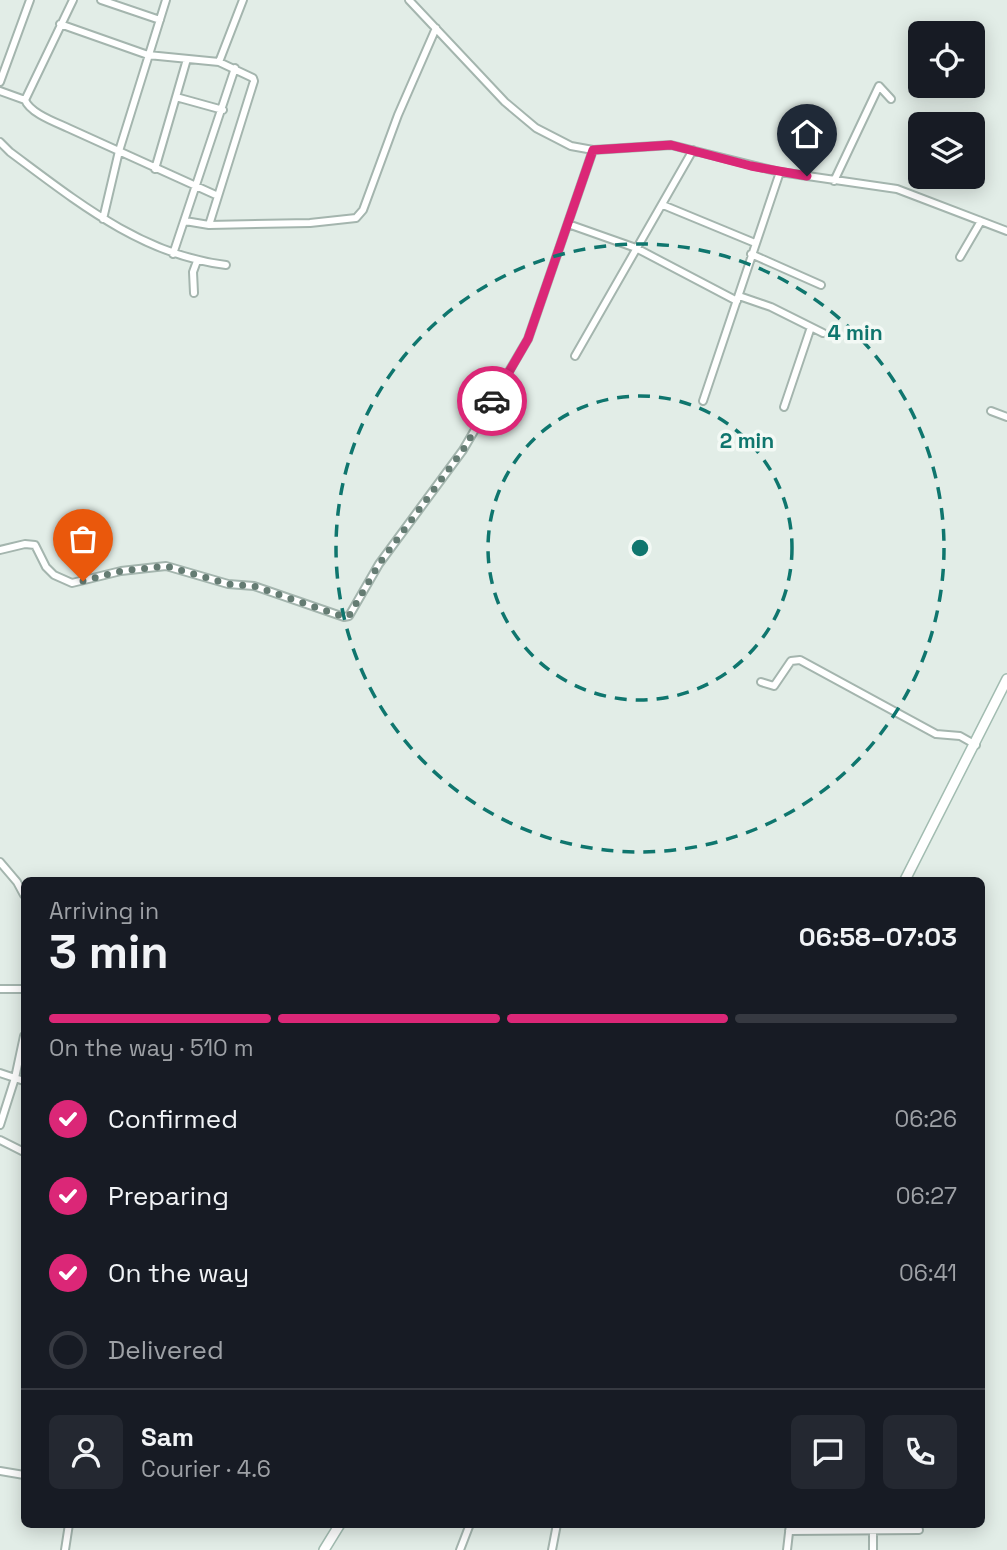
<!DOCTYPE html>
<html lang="en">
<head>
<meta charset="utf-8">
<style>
  body { margin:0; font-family:"Space Grotesk",sans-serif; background:#242831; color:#f1f3f6; height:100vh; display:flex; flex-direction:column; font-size:26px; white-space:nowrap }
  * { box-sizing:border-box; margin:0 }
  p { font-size:23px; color:#9ea1a6 }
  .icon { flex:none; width:38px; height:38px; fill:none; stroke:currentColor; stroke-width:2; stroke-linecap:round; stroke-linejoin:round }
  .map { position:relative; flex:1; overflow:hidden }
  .side { position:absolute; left:21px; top:877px; width:964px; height:651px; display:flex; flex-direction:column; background:#171b24; border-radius:10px; box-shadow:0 4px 18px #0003 }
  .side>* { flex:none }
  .controls { position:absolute; left:908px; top:21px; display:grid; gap:14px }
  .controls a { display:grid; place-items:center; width:77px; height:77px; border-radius:10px; background:#171b24; box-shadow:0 4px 18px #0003; font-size:35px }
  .pin { position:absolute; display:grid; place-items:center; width:60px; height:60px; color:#fff; margin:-72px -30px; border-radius:50% 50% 50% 0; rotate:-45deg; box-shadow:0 0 7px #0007 }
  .pin .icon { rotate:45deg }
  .courier { position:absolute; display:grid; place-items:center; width:70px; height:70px; margin:-35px; border:5px solid #db2777; border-radius:50%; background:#fff; color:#222; box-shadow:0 2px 9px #0007 }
  .summary em { font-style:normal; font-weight:700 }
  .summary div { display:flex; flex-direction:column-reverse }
  .summary { display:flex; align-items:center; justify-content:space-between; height:119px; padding:0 28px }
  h1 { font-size:46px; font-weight:700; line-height:52px }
  .bar { display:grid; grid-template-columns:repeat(4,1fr); gap:10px 7px; align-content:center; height:84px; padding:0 28px }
  .bar i { height:9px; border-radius:5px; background:#363941 }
  .bar .current { background:#db2777 }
  .bar p { grid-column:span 4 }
  .line { display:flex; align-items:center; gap:18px; padding:0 28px; border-top:2px solid #363941 }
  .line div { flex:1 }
  .round { display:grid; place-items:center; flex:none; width:74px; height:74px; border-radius:10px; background:#242831 }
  ol { padding:0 28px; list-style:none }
  li { display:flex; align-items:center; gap:21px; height:77px }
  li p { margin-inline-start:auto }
  li .icon { padding:7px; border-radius:50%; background:#db2777; color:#fff; stroke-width:4 }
  li:last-child { color:#9ea1a6 }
  li i { width:38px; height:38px; border:4px solid #363941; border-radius:50% }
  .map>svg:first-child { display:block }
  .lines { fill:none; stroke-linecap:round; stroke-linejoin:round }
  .street-casing { stroke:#a4b5ae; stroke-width:10 }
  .secondary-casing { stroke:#a2bcb1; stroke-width:12 }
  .street { stroke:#fff; stroke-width:6 }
  .secondary { stroke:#fff; stroke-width:9 }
  .done { stroke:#657c73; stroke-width:7; stroke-dasharray:0 12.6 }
  .route { stroke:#db2777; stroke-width:9 }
  .ring { fill:none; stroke:#0f766e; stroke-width:3.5; stroke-dasharray:12 9 }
  .centre { fill:#0f766e; stroke:#f3f9f5; stroke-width:3.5 }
  .ring-label { font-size:21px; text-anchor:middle; font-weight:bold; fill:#0f766e; stroke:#f3f9f5; stroke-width:7; stroke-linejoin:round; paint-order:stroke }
</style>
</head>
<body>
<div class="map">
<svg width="1007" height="1550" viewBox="0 0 1007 1550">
  <rect width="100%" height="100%" fill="#e2ede7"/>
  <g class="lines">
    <g class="street-casing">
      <path id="street" d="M101,0L160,20
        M409,0L505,102L536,128L571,146L593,150L671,145L780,172L897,189L1007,231
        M60,24L148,55L219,62L253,78L254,81L209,225
        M187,59L176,97L223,110
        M219,62L243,0
        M0,82L30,0
        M0,91L25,100C30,113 55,122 68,128L218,196
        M25,100L73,0
        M0,142L10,152C76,201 142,255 226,265
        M155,169L176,97
        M834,181L879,86L891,99
        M663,205L755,243
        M103,219L119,151L166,0
        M185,221L209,225L310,223L356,218L363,210L398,115L436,28
        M568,224L636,248L737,301
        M173,254L235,68
        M751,254L821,285
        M960,257L981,221
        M194,293L193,272L197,261
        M739,296L771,307L823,333
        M575,356L693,150
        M703,401L780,172
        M784,407L811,327
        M991,411L1007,417
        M0,550L25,544L35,545L46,567L54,575L72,583L121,571L166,566L228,584L254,586L344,617L349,616L379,564L463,450L528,339L593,150
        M761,682L774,686L791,661L800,660L936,734L960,736L976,745
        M0,862L17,882L24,895
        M0,989H24
        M0,1073L24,1081
        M0,1125L15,1078L24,1036
        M0,1140L24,1152
        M0,1471L24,1475
        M789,1531L919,1530
        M65,1550L69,1524
        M460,1550L470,1524
        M552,1550L557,1524
        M787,1550L790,1524
        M873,1550V1524"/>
    </g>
    <g class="secondary-casing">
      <path id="secondary" d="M905,880L1007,679
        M324,1550L340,1524"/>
    </g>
    <use href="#street" class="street"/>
    <use href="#secondary" class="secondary"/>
  </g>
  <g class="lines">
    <path class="done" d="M83,581L121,571L166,566L228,584L254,586L344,617L349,616L379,564L463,450L492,401"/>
    <path class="route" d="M492,401L528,339L593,150L671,145L751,166L807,176"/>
  </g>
  <g class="ring">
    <circle cx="640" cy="548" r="152"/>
    <circle cx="640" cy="548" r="304"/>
  </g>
  <circle cx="640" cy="548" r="10" class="centre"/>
  <g class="ring-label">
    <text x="855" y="340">4 min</text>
    <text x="747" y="448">2 min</text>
  </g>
</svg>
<div class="controls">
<a><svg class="icon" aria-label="locate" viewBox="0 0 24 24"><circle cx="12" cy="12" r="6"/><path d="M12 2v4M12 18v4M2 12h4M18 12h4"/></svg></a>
<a><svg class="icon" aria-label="layers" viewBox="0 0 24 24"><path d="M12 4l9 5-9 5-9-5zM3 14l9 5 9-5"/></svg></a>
</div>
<div class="pin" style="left:83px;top:581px;background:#ea580c"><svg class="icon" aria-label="bag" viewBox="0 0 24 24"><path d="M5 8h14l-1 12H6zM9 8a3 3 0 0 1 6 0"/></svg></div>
<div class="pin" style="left:807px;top:176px;background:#1f2937"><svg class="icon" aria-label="home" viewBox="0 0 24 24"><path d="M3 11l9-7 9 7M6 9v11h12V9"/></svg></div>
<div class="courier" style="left:492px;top:401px"><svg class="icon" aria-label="car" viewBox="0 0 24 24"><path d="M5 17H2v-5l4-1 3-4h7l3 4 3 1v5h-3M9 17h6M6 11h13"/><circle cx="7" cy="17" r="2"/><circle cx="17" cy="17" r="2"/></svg></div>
<section class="side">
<div class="summary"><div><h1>3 min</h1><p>Arriving in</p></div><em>06:58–07:03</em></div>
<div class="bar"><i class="current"></i><i class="current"></i><i class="current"></i><i></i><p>On the way · 510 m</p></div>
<ol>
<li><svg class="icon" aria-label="check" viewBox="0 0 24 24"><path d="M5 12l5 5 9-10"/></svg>Confirmed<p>06:26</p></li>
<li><svg class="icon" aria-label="check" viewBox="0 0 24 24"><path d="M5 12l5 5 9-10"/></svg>Preparing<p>06:27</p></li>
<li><svg class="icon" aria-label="check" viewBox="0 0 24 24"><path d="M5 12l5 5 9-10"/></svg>On the way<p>06:41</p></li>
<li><i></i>Delivered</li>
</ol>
<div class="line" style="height:126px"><a class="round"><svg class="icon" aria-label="person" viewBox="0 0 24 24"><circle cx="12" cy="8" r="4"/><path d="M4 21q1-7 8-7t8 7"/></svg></a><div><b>Sam</b><p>Courier · 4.6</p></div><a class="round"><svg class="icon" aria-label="chat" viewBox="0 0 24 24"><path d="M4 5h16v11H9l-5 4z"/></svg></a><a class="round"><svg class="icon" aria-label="phone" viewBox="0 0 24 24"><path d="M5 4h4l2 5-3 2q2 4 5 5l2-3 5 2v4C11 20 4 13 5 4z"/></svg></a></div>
</section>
</div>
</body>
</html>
